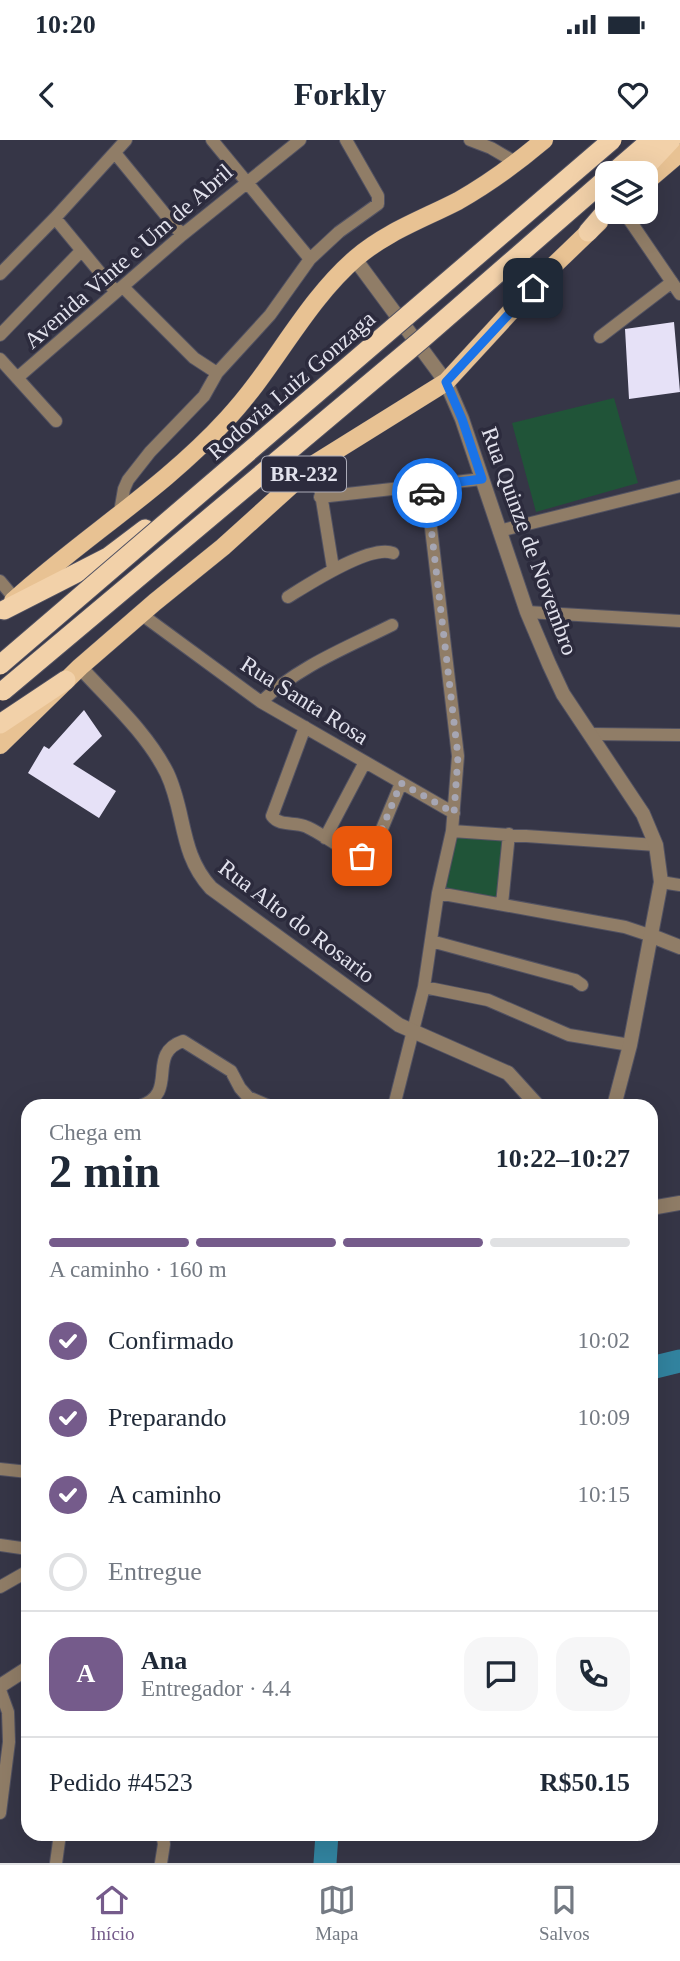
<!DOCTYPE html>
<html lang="pt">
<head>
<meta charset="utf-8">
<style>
  body { margin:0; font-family:Georgia,serif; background:#f6f6f7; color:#1f2937; height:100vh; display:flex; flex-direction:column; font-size:26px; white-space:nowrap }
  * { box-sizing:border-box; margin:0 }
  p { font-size:23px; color:#747a83 }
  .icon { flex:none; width:38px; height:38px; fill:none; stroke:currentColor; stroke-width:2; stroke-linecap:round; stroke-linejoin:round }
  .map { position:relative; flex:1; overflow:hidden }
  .details { position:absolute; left:21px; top:959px; width:637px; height:742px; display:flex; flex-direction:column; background:#fff; border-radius:21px; box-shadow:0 7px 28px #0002 }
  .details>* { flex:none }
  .controls { position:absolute; left:595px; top:21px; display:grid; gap:14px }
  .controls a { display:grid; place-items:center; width:63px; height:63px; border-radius:14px; background:#fff; box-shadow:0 7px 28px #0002; font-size:35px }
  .pin { position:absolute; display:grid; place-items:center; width:60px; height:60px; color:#fff; margin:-30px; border-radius:14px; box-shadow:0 4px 10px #0006 }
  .courier { position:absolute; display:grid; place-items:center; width:70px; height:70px; margin:-35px; border:5px solid #1a73e8; border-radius:50%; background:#fff; color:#222; box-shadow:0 2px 9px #0007 }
  .summary em { font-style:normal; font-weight:700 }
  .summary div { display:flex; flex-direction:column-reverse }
  .summary { display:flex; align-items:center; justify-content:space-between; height:119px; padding:0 28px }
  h1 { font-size:46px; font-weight:700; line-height:52px }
  .bar { display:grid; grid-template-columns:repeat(4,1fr); gap:10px 7px; align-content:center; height:84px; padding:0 28px }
  .bar i { height:9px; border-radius:5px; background:#e0e1e3 }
  .bar .current { background:#755b8b }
  .bar p { grid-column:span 4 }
  .line { display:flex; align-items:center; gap:18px; padding:0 28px; border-top:2px solid #e0e1e3 }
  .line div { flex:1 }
  .round { display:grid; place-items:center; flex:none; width:74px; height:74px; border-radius:21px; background:#f6f6f7 }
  ol { padding:0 28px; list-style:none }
  li { display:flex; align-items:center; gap:21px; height:77px }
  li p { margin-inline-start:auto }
  li .icon { padding:7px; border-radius:50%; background:#755b8b; color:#fff; stroke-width:4 }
  li:last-child { color:#747a83 }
  li i { width:38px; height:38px; border:4px solid #e0e1e3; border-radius:50% }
  .status { display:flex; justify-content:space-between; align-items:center; height:49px; padding:0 35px; background:#fff; direction:ltr }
  .status svg { height:19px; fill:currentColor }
  header { display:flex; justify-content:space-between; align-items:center; height:91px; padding:0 28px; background:#fff; font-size:32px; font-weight:700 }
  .tab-bar { display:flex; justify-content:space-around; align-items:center; height:98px; border-top:2px solid #e0e1e3; background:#fff; font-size:19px; color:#747a83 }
  .tab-bar a { display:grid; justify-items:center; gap:4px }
  .tab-bar .current { color:#755b8b }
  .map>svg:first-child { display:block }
  .green { fill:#205438 }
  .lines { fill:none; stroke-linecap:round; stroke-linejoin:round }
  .river { stroke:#3284a0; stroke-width:23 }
  .building { fill:#e6e1f7 }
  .minor-casing { stroke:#525262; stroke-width:14 }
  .tertiary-casing { stroke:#525262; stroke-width:16 }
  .primary-casing { stroke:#525262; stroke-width:19 }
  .trunk-casing { stroke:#525262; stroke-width:21 }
  .minor { stroke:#907d67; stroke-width:12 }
  .tertiary { stroke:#907d67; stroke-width:14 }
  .primary { stroke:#e8c293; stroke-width:18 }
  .trunk { stroke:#f2d1a9; stroke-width:19 }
  .trunk-bridge-casing { stroke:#525262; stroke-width:21; stroke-linecap:butt }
  .trunk-bridge { stroke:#f2d1a9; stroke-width:19 }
  .done { stroke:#a6a6b3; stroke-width:7; stroke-dasharray:0 12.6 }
  .route { stroke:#1a73e8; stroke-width:9 }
  .labels { text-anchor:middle; stroke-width:7; stroke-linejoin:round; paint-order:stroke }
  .shield { fill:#2c2b3d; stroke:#ababb8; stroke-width:2 }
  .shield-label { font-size:21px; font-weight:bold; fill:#e2e2ed }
  .street-label { font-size:23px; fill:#e2e2ed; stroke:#2c2b3d }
</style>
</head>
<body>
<div class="status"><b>10:20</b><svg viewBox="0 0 49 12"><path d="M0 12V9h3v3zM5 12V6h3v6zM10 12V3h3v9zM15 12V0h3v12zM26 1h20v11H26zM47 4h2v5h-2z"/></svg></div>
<header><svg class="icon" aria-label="back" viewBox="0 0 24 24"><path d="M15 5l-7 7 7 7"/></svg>Forkly<svg class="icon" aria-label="heart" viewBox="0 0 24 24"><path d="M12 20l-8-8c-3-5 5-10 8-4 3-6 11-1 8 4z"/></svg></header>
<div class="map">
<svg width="680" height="1723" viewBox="0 0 680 1723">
  <rect width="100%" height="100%" fill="#363647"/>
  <path class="green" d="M614,258L638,343L536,372L512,283Z
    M454,694L503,697L498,761L442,751Z"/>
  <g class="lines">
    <path class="river" d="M651,1228L680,1221
      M325,1723L327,1694"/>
  </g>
  <path class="building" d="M674,182L680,252L629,259L625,189Z
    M84,570L102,596L73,624L116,651L99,678L28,633L44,606L49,609Z"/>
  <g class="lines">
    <g class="minor-casing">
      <path id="minor" d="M212,0L310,119
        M470,0L491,8L515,22
        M115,13L182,95
        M624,72L680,154
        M55,78L116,152
        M0,134L55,78L126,0
        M123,147L194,218L217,233L270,175L310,119L339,92L378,64V56L346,0
        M0,195L81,111
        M600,197L672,142
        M0,219L56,281
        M17,238L182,95L300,0
        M316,323L333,428
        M320,357L482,339
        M120,372L124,349L128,340L150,312L204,256L217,233
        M499,391L680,346
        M0,441L15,459
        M288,457C309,444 370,404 393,413
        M527,472L680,481
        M141,474L261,562L454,673
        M261,562C299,526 346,508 392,485
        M305,587L272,676C280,687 295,681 307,687C327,696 345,714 367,717L372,713L401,643
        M590,594L680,595
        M452,691L656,705
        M325,698L365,622
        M661,742L680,745
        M438,753L625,787L652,796
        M502,764L509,694
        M431,801L575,840L582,845
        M424,847L488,860L569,895L630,905
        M140,966C180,953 145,914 183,901L231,931L240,948L248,957L269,966
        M394,966L424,847L438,753L452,691L458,616L426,346
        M0,1329L28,1332
        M0,1405L28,1409
        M0,1447L28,1431
        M0,1550L8,1572L9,1602L0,1673
        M56,1723L60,1694
        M161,1723L164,1704L162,1694"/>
    </g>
    <g class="tertiary-casing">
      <path id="tertiary" d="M355,119L446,242L462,279L527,472L549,524L563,554L643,674L656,705L661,742L630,905L614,966
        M80,527C110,560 147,593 167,633C186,673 179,713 211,748L399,885L508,933L538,966
        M652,796L680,807
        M651,1068L680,1063
        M0,1546L28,1528"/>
    </g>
    <g class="primary-casing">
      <path id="primary" d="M646,42L680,13
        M13,461C82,398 164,348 227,279C274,229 304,163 356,118C386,92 423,79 458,61C488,44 518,22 544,0
        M0,605L80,527L155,462L223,407L316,323L446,242L548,131L599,82"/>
    </g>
    <g class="trunk-casing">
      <path id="trunk" d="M613,33L651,0
        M640,33L671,0
        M588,92L607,70
        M4,470L108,417L145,389
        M0,584L66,540"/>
    </g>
    <use href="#minor" class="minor"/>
    <use href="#tertiary" class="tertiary"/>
    <use href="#primary" class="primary"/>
    <use href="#trunk" class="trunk"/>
    <g class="trunk-bridge-casing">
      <path id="trunk-bridge" d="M0,525L612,0
        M3,551L421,200L607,38"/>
    </g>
    <use href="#trunk-bridge" class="trunk-bridge"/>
  </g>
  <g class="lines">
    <path class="done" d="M362,716L367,717L372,713L401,643L454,673L458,616L427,353"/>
    <path class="route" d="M427,353L426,346L482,339L462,279L446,242L533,148"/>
  </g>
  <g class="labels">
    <rect class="shield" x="262" y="316.5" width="84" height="35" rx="5"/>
    <g class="shield-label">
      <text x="304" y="341">BR-232</text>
    </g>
    <g class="street-label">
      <text transform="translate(128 116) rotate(-41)" y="8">Avenida Vinte e Um de Abril</text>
      <text transform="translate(291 245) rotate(-41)" y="8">Rodovia Luiz Gonzaga</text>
      <text transform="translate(530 401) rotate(70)" y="8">Rua Quinze de Novembro</text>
      <text transform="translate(305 560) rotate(32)" y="8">Rua Santa Rosa</text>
      <text transform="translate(297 781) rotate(37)" y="8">Rua Alto do Rosario</text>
    </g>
  </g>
</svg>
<div class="controls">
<a><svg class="icon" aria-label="layers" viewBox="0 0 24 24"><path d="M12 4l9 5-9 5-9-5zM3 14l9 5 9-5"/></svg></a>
</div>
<div class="pin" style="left:362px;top:716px;background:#ea580c"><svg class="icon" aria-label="bag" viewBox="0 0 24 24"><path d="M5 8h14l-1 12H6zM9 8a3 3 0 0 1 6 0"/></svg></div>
<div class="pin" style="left:533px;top:148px;background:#1f2937"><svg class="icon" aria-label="home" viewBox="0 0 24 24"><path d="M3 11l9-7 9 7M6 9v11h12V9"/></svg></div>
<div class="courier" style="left:427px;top:353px"><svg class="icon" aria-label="car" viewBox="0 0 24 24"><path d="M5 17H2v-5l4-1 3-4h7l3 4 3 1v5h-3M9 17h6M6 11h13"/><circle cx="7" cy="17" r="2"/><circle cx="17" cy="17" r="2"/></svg></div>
<section class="details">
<div class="summary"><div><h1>2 min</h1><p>Chega em</p></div><em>10:22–10:27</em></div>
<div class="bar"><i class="current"></i><i class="current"></i><i class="current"></i><i></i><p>A caminho · 160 m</p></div>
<ol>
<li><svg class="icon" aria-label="check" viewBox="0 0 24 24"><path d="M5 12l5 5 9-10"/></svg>Confirmado<p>10:02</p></li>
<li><svg class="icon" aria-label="check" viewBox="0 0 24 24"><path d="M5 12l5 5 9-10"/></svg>Preparando<p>10:09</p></li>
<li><svg class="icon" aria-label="check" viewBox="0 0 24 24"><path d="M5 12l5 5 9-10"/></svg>A caminho<p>10:15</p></li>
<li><i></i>Entregue</li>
</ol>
<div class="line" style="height:126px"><b class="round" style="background:#755b8b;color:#fff">A</b><div><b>Ana</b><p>Entregador · 4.4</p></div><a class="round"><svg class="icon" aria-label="chat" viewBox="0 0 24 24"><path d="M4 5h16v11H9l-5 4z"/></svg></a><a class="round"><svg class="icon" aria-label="phone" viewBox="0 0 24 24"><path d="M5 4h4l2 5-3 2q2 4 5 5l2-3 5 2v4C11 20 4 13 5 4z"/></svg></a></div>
<div class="line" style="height:91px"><div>Pedido #4523</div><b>R$50.15</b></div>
</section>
</div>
<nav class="tab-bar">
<a class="current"><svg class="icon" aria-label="home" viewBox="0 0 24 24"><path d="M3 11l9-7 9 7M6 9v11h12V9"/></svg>Início</a>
<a><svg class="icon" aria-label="map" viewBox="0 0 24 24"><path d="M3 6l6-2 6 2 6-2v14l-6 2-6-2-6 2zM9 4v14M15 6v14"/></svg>Mapa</a>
<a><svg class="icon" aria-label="saved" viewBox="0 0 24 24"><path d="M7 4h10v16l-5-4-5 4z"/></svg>Salvos</a>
</nav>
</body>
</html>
